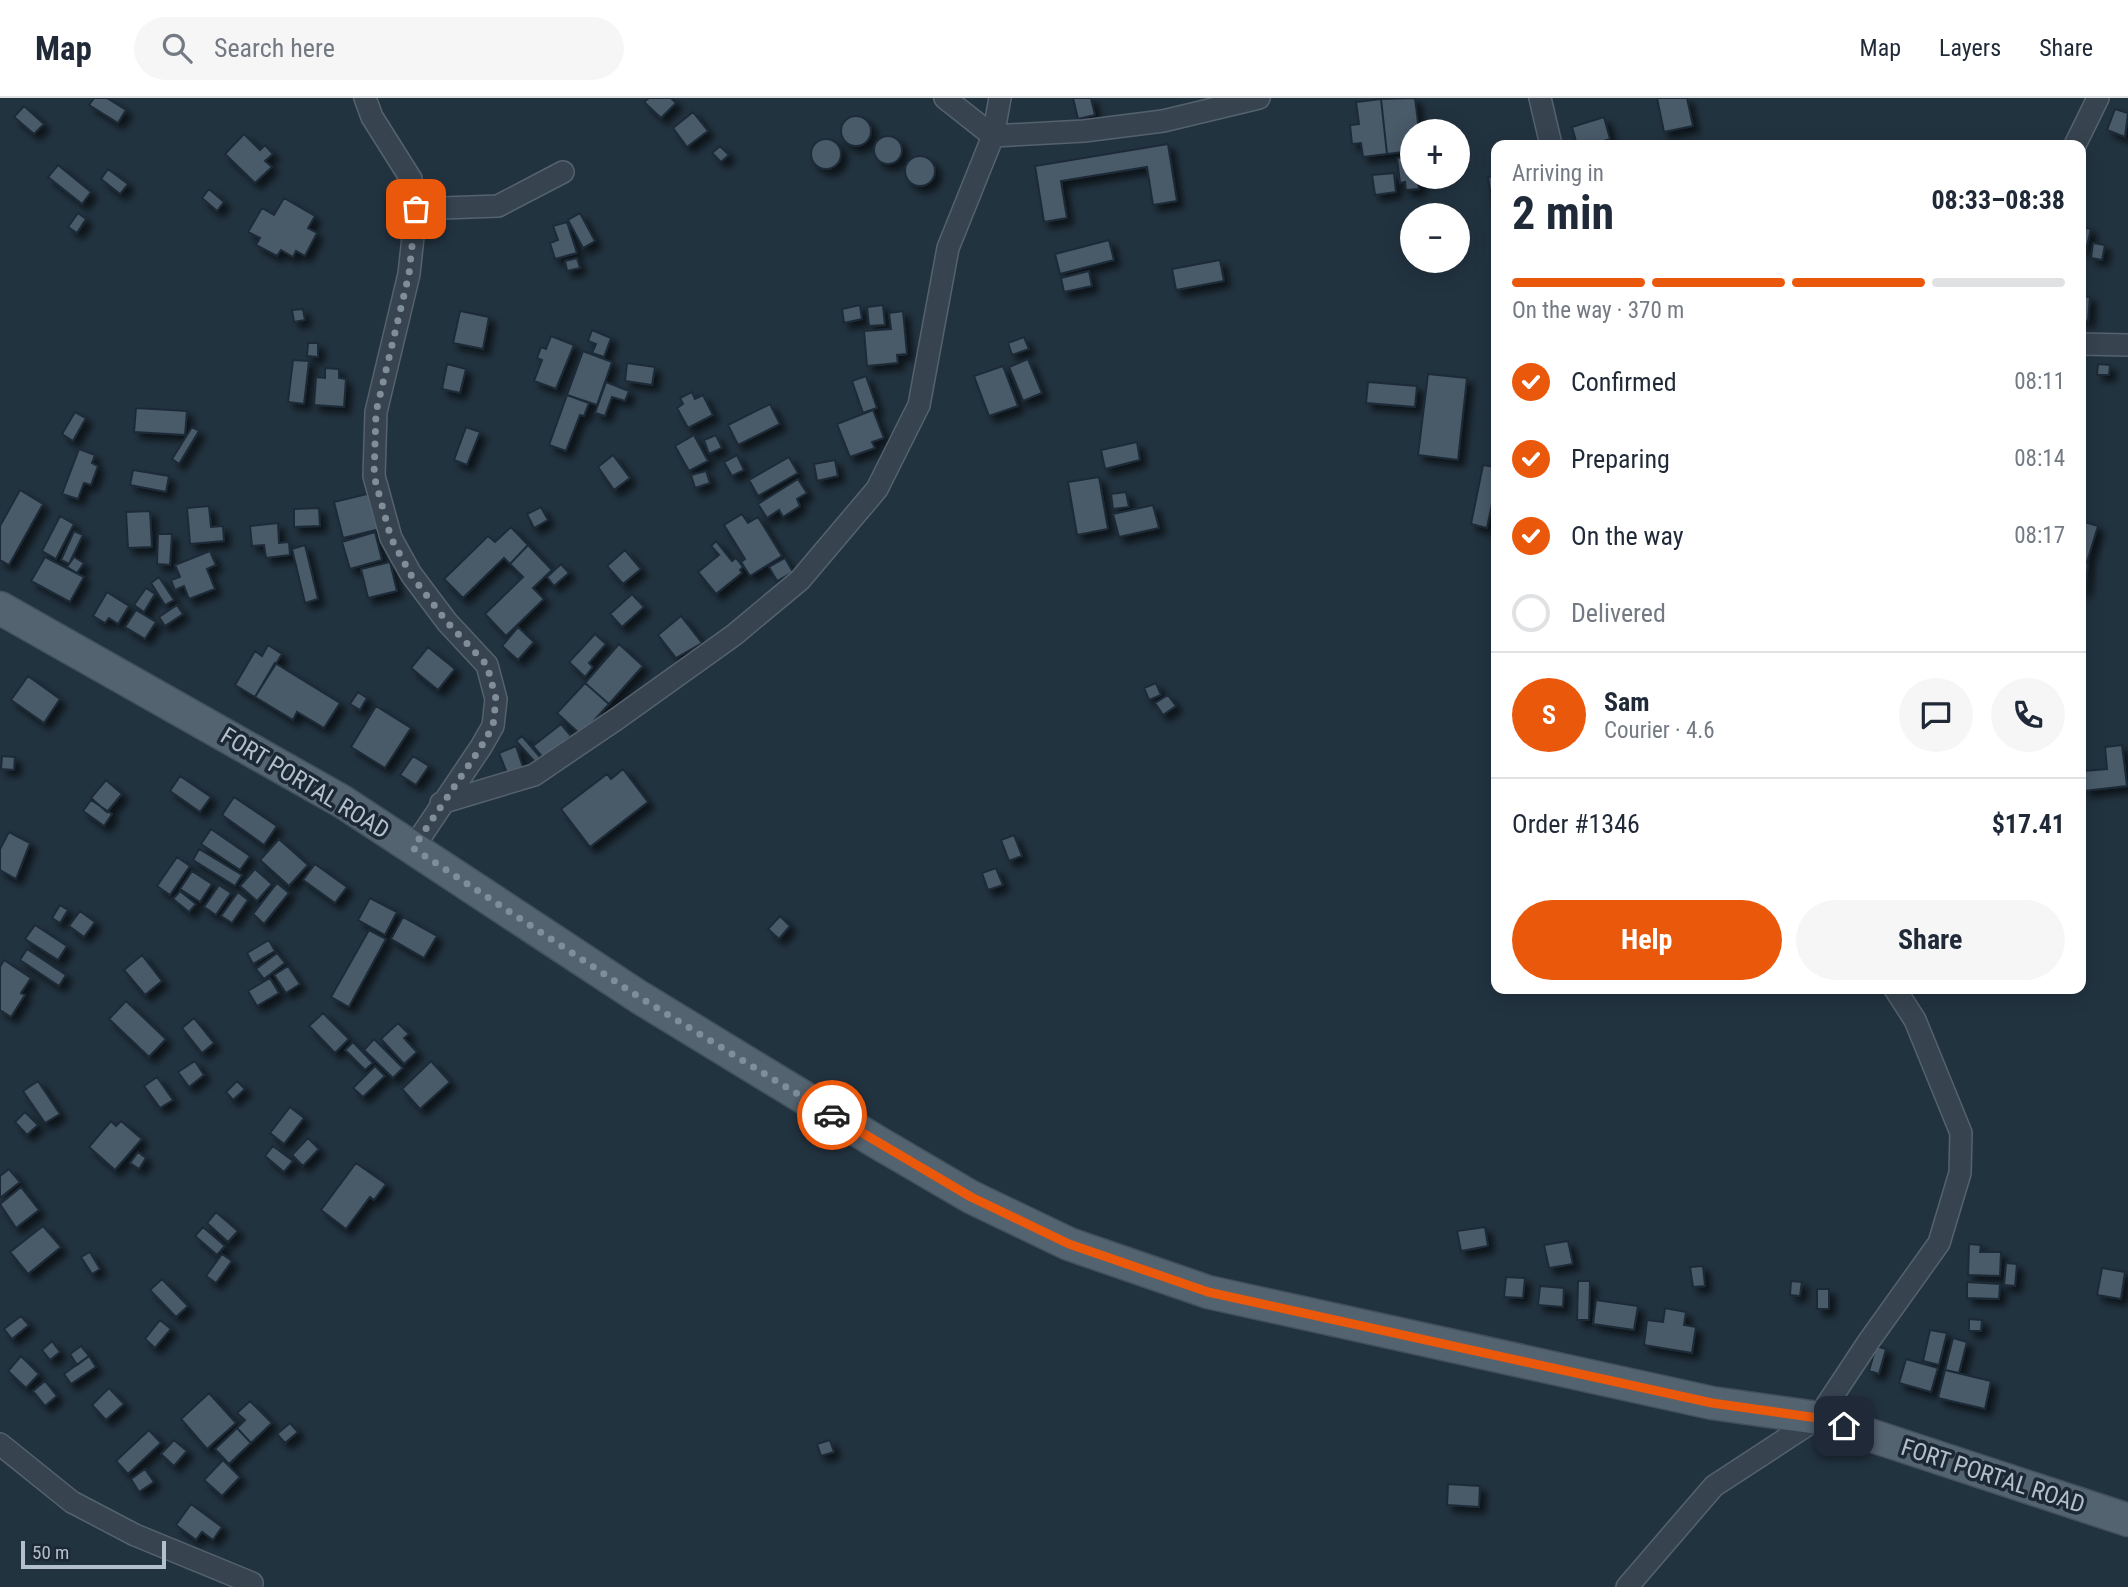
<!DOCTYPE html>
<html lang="en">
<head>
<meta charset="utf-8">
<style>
  body { margin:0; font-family:"Roboto Condensed",sans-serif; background:#f6f6f7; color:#1f2937; height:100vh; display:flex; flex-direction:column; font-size:26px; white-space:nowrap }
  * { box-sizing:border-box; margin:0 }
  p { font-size:23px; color:#747a83 }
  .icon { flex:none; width:38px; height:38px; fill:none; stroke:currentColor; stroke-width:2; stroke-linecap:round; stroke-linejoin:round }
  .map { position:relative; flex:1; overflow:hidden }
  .side { position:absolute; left:1491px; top:42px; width:595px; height:854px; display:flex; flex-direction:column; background:#fff; border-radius:14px; box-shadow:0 4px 18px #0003 }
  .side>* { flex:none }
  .buttons { position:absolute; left:1400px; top:21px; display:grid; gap:14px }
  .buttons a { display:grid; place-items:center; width:70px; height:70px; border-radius:50%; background:#fff; box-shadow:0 4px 18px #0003; font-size:35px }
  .scale { position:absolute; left:21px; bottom:18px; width:145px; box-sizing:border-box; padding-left:7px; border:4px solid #b3bfcb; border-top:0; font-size:19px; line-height:24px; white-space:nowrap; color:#b3bfcb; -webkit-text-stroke:5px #1c2935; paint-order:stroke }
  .pin { position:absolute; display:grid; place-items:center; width:60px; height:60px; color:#fff; margin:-30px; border-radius:14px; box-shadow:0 4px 10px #0006 }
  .courier { position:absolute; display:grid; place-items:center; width:70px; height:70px; margin:-35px; border:5px solid #ea580c; border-radius:50%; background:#fff; color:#222; box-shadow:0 2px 9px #0007 }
  .headline em { font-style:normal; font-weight:700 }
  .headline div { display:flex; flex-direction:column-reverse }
  .headline { display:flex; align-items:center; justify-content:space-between; height:119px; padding:0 21px }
  h1 { font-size:46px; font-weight:700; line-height:52px }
  .bar { display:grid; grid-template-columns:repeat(4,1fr); gap:10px 7px; align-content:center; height:84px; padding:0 21px }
  .bar i { height:9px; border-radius:5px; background:#e0e1e3 }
  .bar .selected { background:#ea580c }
  .bar p { grid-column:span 4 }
  .line { display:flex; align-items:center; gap:18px; padding:0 21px; border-top:2px solid #e0e1e3 }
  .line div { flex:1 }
  .round { display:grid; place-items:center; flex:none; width:74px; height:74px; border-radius:37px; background:#f6f6f7 }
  ol { padding:0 21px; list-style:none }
  li { display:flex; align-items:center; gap:21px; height:77px }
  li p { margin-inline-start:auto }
  li .icon { padding:7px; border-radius:50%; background:#ea580c; color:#fff; stroke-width:4 }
  li:last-child { color:#747a83 }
  li i { width:38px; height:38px; border:4px solid #e0e1e3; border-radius:50% }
  .cta { display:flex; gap:14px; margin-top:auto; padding:14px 21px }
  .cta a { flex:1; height:80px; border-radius:42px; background:#ea580c; color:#fff; font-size:28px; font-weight:700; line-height:80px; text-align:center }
  .cta a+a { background:#f6f6f7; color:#1f2937 }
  header { display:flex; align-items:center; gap:42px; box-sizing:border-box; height:98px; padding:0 35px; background:#fff; border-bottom:2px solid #e0e1e3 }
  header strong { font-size:33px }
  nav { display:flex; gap:38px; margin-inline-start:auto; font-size:24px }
  .search { width:490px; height:63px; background:#f6f6f7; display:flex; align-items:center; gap:18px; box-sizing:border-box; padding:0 24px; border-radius:38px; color:#747a83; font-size:26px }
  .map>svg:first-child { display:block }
  .building { fill:#485a69; stroke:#1e2b37; stroke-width:2; filter:url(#shadow) }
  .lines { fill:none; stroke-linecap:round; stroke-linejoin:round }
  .street-casing { stroke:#55626e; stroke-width:24 }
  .primary-casing { stroke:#43505c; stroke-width:35 }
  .street { stroke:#374450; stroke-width:21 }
  .primary { stroke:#546370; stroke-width:32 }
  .done { stroke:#808e9a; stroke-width:7; stroke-dasharray:0 12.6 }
  .route { stroke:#ea580c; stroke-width:9 }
  .labels { text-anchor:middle; stroke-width:7; stroke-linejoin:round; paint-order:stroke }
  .street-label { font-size:24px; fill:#b3bfcb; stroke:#1c2935 }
</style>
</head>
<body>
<header>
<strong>Map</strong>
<div class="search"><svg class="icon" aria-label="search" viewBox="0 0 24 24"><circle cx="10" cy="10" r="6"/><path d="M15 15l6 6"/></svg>Search here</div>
<nav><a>Map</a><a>Layers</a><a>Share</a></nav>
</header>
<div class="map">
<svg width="2128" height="1489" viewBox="0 0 2128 1489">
  <defs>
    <filter id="shadow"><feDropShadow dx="6" dy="6" stdDeviation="3.5" flood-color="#0009"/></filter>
  </defs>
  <rect width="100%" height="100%" fill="#223340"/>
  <path class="building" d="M94,0H107L126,12L118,25L89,7Z
    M649,0H671L676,5L661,20L644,4Z
    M1073,0H1091L1095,17L1078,21Z
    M1415,0L1419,33H1412V53L1387,56L1381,1Z
    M1657,0H1687L1693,28L1664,34Z
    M1381,1L1387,56L1363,59L1361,45L1352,46L1350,27L1359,26L1356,4Z
    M24,8L44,26L34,36L14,19Z
    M2115,11L2128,15L2125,39L2107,32Z
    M693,14L708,33L687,49L673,30Z
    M841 33a15 15 0 1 1 30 0a15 15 0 1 1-30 0Z
    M1604,19L1610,41L1604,43L1605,47H1577L1572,29Z
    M244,36L260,52L265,47L273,56L265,63L272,69L255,85L225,56Z
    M874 52a14 14 0 1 1 28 0a14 14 0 1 1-28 0Z
    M811 56a15 15 0 1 1 30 0a15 15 0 1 1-30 0Z
    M1168,46L1177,103L1153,107L1147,69L1061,83L1067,120L1044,124L1035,68Z
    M720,48L729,57L721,64L712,55Z
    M1412,58V79L1432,81L1418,83L1419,91L1406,92L1405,84L1400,85L1397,60Z
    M905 73a15 15 0 1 1 30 0a15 15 0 1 1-30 0Z
    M58,67L91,94L82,106L48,79Z
    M108,71L128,86L120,96L101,81Z
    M1394,75L1396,94L1375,97L1372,77Z
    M1496,78V114H1493L1488,79Z
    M209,91L224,104L217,113L202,100Z
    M284,100L315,118L308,130L317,135L305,158L296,153L293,159L281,152L277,158L256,147L260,140L248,134L262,110L274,117Z
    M78,115L86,121L77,135L68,129Z
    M580,115L595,143L583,150L568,122Z
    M567,124L577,155L555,161L550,145L558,142L553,128Z
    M2081,129L2091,131L2086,152L2081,150Z
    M1109,142L1114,162L1060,176L1055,156Z
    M2093,145L2105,147L2102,162L2091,160Z
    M577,160L580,170L567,173L565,163Z
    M1220,162L1224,183L1176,192L1172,171Z
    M1089,173L1092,188L1064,194L1061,180Z
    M2081,198L2090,199L2088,223L2081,222Z
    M860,207L862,221L844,225L842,211Z
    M883,207L885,227L869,228L867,209Z
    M303,211L305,222L294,224L292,212Z
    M460,213L489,219L483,251L453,245Z
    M903,213L907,256L897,257L898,265L867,268L864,233L891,231L889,215Z
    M592,232L611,240L604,259L592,255L596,246L588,243Z
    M551,238L574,247L556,291L534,283L542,262L537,260L541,249L546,251Z
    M1024,239L1029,251L1012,257L1008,245Z
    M308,245H318V259L307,258Z
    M583,253L612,264L597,307L567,297Z
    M1028,261L1042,295L1023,303L1009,269Z
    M293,262L309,263L304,306L288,304Z
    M627,265L655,269L652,287L625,283Z
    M447,266L466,271L460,295L442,291Z
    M2098,266L2110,267L2109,277H2097Z
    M1003,268L1018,308L989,318L974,278Z
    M325,270L339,271V280L346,281L344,309L314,307L316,279L325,280Z
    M1428,276L1467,280L1458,362L1418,357Z
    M866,278L877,310L863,315L852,283Z
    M606,284L629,293L625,303L612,299L605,318L595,315Z
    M1368,284L1417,288L1415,309L1366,305Z
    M692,294L695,301L703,297L713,317L688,330L677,310L683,306L680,300Z
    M567,297L589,305L584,318L580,317L566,353L549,347Z
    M770,306L780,326L738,347L728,327Z
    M136,310L187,313L185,337L134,334Z
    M873,312L884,340L872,344L875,350L850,359L837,326Z
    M75,314L86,320L73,343L62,336Z
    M192,329L199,333L179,366L172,361Z
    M466,329L480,334L467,367L454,362Z
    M694,337L708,363L689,373L675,348Z
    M716,337L722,350L709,356L704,342Z
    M1137,344L1140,362L1105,371L1101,352Z
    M79,351L95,357L92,365L98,368L91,387L84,385L78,401L62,396Z
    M613,357L630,380L614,392L598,369Z
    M737,357L744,372L732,378L724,364Z
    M789,359L798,375L758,398L749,382Z
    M835,362L838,378L817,383L814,366Z
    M1483,367L1496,369V387L1487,430L1471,426Z
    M133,372L169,378L166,394L130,387Z
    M706,373L710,385L695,390L691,377Z
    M1099,379L1108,431L1077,437L1068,384Z
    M798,381L807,395L797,401L800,408L783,419L779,412L767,420L758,406Z
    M20,392L43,406L9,467L0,462V428Z
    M1126,394L1129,409L1113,411L1111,396Z
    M371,395L380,431L343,440L334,404Z
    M1153,407L1159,430L1119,439L1113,416Z
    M209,408L211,429L223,428L224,443L190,446L187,410Z
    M541,409L548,422L534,430L527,416Z
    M319,410L320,428L294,429V411Z
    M150,413L152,449L128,450L126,414Z
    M742,416L748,425L758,419L782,458L750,478L741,464L745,461L724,427Z
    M60,418L74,426L56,461L42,453Z
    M2081,423L2098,428L2087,464L2081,462Z
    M278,425L279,445L289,444L290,457L266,460L264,447L252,448L250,428Z
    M511,429L528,447L510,466L504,460L463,500L444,481L488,438L495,444Z
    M74,433L83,437L69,466L61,462Z
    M375,434L382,462L350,471L342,444Z
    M158,436H172L170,467L157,466Z
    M716,443L732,463L736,460L743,469L740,472L742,475L716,496L698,474L719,457L711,448Z
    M305,447L318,501L305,505L292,451Z
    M528,447L552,472L533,490L544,501L506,538L485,516L523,479L510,466Z
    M625,452L641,471L623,486L607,468Z
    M210,453L216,467L207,471L215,491L189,501L184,488L175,492L171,482L180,479L175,467Z
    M45,459L84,479L70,504L31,483Z
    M74,459L84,465L77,475L67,469Z
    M785,460L793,474L777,483L769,469Z
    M390,464L397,493L368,500L361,471Z
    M2081,464L2088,465L2085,493L2081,492Z
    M561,466L569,475L554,488L547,479Z
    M159,479L174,502L165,507L151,485Z
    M146,490L155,496L144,514L134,507Z
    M107,494L129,508L118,526L109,520L105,525L93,518Z
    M632,496L644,509L622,529L610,516Z
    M177,507L183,516L165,528L159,519Z
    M136,512L156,524L145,541L125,529Z
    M681,518L702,545L676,560L658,537Z
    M518,529L534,544L518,562L502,548Z
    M595,536L606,546L589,565L593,569L585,579L569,564Z
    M619,546L643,568L609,606L585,585Z
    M268,547L282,556L255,599L235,587L255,553L262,558Z
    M428,549L455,571L438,592L411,570Z
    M275,565L340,605L324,630L297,614L293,622L255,599Z
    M28,578L60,601L44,625L11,602Z
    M585,585L609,606L581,637L557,615Z
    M1156,585L1161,597L1149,602L1144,590Z
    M358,594L367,600L360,612L350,606Z
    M1168,597L1176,608L1163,617L1155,605Z
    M376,608L411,630L385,670L351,649Z
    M561,626L571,638L544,661L533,648Z
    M522,638L540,659L535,664L516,643Z
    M2122,647L2127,688L2084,693L2083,673L2107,671L2105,649Z
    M516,648L523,669L507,675L499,655Z
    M2,658L15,659L14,672L1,671Z
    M413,658L429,668L416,687L400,677Z
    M623,671L648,704L590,749L561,711L607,676L611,681Z
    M180,678L211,699L200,714L170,693Z
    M106,682L122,696L107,714L91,700Z
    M234,699L277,728L264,747L222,717Z
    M91,702L112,716L104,728L83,713Z
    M211,731L250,758L240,772L201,746Z
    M9,734L30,745L16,781L0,772V751Z
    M1014,737L1022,758L1009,763L1001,742Z
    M279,741L308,767L289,788L260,762Z
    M199,751L242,777L235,788L193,762Z
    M177,759L190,768L170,797L157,788Z
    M315,766L347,789L335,805L303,782Z
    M996,770L1003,787L988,792L982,775Z
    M255,771L272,786L257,803L240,788Z
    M192,773L212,786L200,804L180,791Z
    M277,785L289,795L264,826L253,816Z
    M219,787L231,795L216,817L204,809Z
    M180,793L196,806L189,814L173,801Z
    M238,794L248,802L232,825L221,818Z
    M370,800L397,814L385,837L358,822Z
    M60,807L68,812L60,825L52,820Z
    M80,813L95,824L84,839L69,828Z
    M780,818L790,828L779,841L768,831Z
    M403,819L437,838L424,860L391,841Z
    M35,827L67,848L58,862L25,841Z
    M369,832L386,841L349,909L331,899Z
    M269,842L275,853L253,866L247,855Z
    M27,851L66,877L59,888L20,862Z
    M277,855L285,865L264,881L256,871Z
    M142,857L162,883L145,897L124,872Z
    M4,862L31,880L21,895L25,897L11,919L0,912V869Z
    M288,868L300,886L286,895L274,877Z
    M270,880L279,895L257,908L248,893Z
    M126,903L166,941L149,959L109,921Z
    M323,915L349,941L335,955L309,928Z
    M194,920L214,945L202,955L182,930Z
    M398,925L409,936L404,940L417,954L404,966L381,941Z
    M374,941L403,970L393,980L364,952Z
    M353,944L373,965L365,972L345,952Z
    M195,963L204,977L189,989L178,974Z
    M431,963L450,984L420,1011L402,991Z
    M375,968L385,978L363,999L353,990Z
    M157,979L173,1002L160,1010L144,988Z
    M38,983L60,1016L45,1025L23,993Z
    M237,983L245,991L233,1002L226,994Z
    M290,1009L304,1020L284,1046L270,1035Z
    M25,1014L38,1027L27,1037L15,1024Z
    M111,1023L116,1028L121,1023L142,1041L115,1072L89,1049Z
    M308,1040L319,1051L303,1068L292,1057Z
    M273,1048L293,1063L284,1074L265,1058Z
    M138,1054L146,1060L139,1071L130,1065Z
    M356,1065L386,1086L374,1102L370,1099L346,1131L321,1112Z
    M9,1071L20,1084L0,1100V1078Z
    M21,1089L39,1112L16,1130L0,1106Z
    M216,1114L238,1133L228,1144L207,1125Z
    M43,1128L61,1149L28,1176L10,1154Z
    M203,1129L225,1148L217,1157L195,1138Z
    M1485,1129L1488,1148L1461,1153L1457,1133Z
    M1568,1143L1573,1166L1549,1170L1544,1147Z
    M1969,1146L1981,1147L1980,1154H2001L2000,1178L1968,1177Z
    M90,1154L100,1171L92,1176L81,1159Z
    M222,1156L232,1163L216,1185L206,1178Z
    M2006,1165L2017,1166L2015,1188L2004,1187Z
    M1703,1168L1705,1188L1693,1189L1690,1169Z
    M2102,1170L2125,1174L2121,1201L2097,1197Z
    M1506,1179L1525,1180L1523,1200L1504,1199Z
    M162,1181L188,1208L176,1219L150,1192Z
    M1578,1183H1590L1589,1222H1577Z
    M1791,1183L1802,1184L1800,1198L1790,1197Z
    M1967,1184L2000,1186L1999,1201L1967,1200Z
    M1540,1188L1564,1190L1563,1209L1538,1207Z
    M1817,1191H1829V1211H1817Z
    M1596,1202L1638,1208L1634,1232L1593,1226Z
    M1665,1210L1686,1214L1684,1227L1696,1229L1692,1255L1644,1247L1647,1222L1663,1224Z
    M21,1218L29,1227L12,1241L4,1231Z
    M1969,1221L1982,1222L1981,1233H1969Z
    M160,1222L171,1231L155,1250L145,1241Z
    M1930,1232L1947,1235L1939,1267L1923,1263Z
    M1953,1240L1967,1244L1959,1275L1945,1272Z
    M52,1243L60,1254L50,1262L42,1252Z
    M81,1248L89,1258L77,1267L70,1256Z
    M1876,1248L1886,1251L1879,1276L1869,1273Z
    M21,1258L39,1276L26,1290L8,1273Z
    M89,1258L96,1269L71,1286L64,1276Z
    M1906,1261L1938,1270L1931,1294L1899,1285Z
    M1945,1272L1991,1283L1985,1311L1938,1300Z
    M45,1283L57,1298L45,1308L33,1293Z
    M109,1290L124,1306L106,1322L92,1307Z
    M209,1295L236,1325L207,1351L181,1321Z
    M250,1303L272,1325L251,1345L237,1330L245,1322L237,1315Z
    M290,1325L298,1334L285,1345L277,1336Z
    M237,1330L251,1345L229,1366L215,1351Z
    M149,1332L161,1345L128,1376L116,1363Z
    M174,1342L187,1353L174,1368L161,1356Z
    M830,1342L834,1354L821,1358L817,1346Z
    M223,1362L240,1379L222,1398L204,1382Z
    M145,1371L154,1384L139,1394L131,1381Z
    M1448,1386L1480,1388L1479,1409L1447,1407Z
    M191,1406L222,1429L213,1442L202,1434L196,1442L176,1427Z"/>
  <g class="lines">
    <g class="street-casing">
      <path id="street" d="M365,0L372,19L411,81L416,111L409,176L376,314L374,378L391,440L411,476L447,524L487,567L496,601L493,628L481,649L413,750
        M945,0L993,38L1084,33L1163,23L1259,0
        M1540,0L1551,47
        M2075,47L2098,0
        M416,111L498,108L563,74
        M2081,246L2128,247
        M441,705L534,677L618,620L734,537L800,482L877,391L919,307L948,150L993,38L1000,0
        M0,1346L72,1404L135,1437L252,1485
        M1627,1489L1714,1388L1818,1320L1869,1243L1939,1145L1960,1075L1961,1035L1915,922L1895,891"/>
    </g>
    <g class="primary-casing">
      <path id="primary" d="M0,510L343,704L639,899L877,1044L971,1099L1069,1146L1208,1194L1712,1305L1818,1320L2128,1422"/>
    </g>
    <use href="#street" class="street"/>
    <use href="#primary" class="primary"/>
  </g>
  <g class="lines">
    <path class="done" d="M416,111L409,176L376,314L374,378L391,440L411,477L447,524L487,567L496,601L493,628L481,649L413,750L639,899L832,1017"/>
    <path class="route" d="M832,1017L971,1099L1069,1146L1208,1194L1712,1305L1818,1320L1844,1328"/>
  </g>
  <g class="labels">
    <g class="street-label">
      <text transform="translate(305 685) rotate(31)" y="8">FORT PORTAL ROAD</text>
      <text transform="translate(1993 1378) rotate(18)" y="8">FORT PORTAL ROAD</text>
    </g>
  </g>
</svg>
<div class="buttons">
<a>+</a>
<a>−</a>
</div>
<div class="scale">50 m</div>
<div class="pin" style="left:416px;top:111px;background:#ea580c"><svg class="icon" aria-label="bag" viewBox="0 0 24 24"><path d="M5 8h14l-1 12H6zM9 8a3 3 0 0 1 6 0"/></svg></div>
<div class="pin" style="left:1844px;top:1328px;background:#1f2937"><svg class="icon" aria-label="home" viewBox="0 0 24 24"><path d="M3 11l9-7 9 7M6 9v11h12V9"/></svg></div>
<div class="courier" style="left:832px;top:1017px"><svg class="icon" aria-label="car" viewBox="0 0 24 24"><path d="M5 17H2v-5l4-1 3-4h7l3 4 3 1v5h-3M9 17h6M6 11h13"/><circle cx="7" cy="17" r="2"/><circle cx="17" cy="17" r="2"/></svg></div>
<section class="side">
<div class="headline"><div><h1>2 min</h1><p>Arriving in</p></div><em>08:33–08:38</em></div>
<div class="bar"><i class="selected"></i><i class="selected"></i><i class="selected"></i><i></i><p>On the way · 370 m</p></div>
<ol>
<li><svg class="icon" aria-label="check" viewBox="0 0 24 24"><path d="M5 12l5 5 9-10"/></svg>Confirmed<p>08:11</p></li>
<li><svg class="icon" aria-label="check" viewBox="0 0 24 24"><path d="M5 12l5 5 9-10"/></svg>Preparing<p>08:14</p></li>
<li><svg class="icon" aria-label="check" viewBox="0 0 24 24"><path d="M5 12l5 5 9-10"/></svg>On the way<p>08:17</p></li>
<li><i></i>Delivered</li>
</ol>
<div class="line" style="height:126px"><b class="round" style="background:#ea580c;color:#fff">S</b><div><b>Sam</b><p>Courier · 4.6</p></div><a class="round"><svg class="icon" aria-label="chat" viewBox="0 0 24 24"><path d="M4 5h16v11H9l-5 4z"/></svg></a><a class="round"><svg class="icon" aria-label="phone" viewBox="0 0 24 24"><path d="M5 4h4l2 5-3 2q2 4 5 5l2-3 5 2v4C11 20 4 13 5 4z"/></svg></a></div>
<div class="line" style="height:91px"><div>Order #1346</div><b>$17.41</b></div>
<div class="cta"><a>Help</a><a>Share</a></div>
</section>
</div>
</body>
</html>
